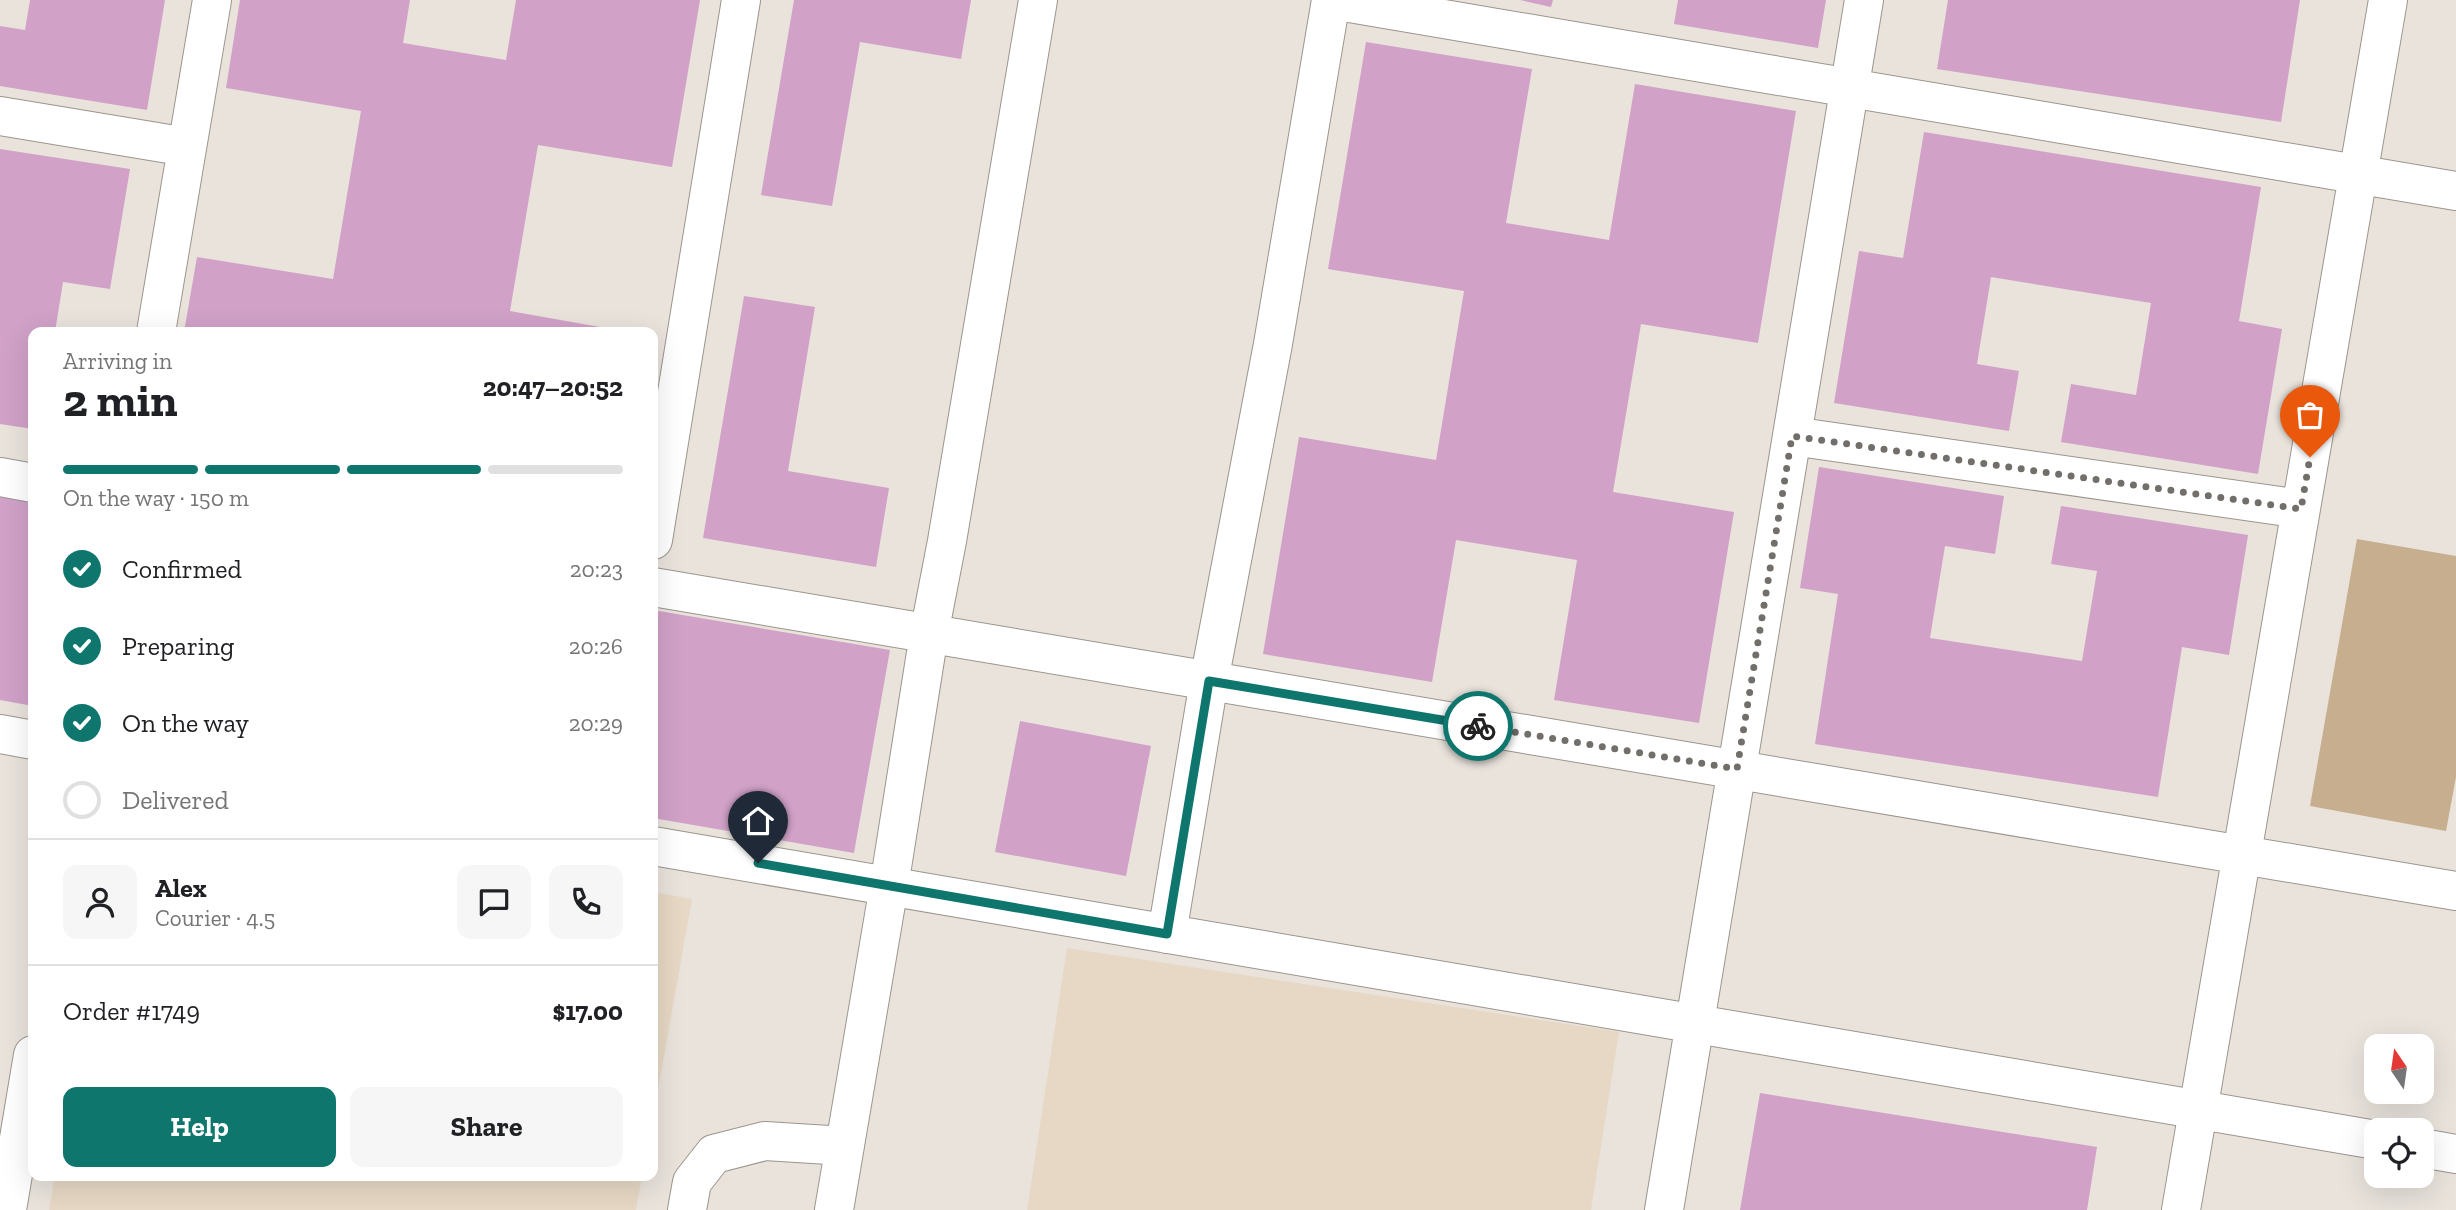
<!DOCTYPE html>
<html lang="en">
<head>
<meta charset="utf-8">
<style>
  body { margin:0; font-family:"Zilla Slab",serif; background:#f6f6f6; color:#202124; height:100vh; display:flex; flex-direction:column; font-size:26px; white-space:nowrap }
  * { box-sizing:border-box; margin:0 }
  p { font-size:23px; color:#757577 }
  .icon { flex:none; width:38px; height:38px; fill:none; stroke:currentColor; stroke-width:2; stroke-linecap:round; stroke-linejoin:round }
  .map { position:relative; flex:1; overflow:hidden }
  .drawer { position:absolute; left:28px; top:327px; width:630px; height:854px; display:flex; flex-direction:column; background:#fff; border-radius:14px; box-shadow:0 7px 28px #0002 }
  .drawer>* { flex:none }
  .needle { width:46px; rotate:347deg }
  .tools { position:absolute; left:2364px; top:1034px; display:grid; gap:14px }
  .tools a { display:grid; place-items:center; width:70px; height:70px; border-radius:14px; background:#fff; box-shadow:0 7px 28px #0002; font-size:35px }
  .pin { position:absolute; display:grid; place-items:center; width:60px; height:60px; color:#fff; margin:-72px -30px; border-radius:50% 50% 50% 0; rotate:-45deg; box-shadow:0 0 7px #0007 }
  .pin .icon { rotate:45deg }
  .courier { position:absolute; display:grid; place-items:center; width:70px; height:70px; margin:-35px; border:5px solid #0f766e; border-radius:50%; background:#fff; color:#222; box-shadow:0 2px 9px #0007 }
  .summary em { font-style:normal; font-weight:700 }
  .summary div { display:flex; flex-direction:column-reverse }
  .summary { display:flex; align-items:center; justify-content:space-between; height:119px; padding:0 35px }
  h1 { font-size:46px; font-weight:700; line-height:52px }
  .bar { display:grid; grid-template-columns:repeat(4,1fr); gap:10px 7px; align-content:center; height:84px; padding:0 35px }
  .bar i { height:9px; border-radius:5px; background:#e0e0e0 }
  .bar .on { background:#0f766e }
  .bar p { grid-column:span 4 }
  .line { display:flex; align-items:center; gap:18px; padding:0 35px; border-top:2px solid #e0e0e0 }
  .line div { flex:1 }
  .round { display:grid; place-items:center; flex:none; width:74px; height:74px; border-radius:14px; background:#f6f6f6 }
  ol { padding:0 35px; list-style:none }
  li { display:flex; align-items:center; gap:21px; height:77px }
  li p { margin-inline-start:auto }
  li .icon { padding:7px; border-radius:50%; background:#0f766e; color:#fff; stroke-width:4 }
  li:last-child { color:#757577 }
  li i { width:38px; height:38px; border:4px solid #e0e0e0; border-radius:50% }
  .button { display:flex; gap:14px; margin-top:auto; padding:14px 35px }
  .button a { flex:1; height:80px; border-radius:14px; background:#0f766e; color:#fff; font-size:28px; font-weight:700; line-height:80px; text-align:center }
  .button a+a { background:#f6f6f6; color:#202124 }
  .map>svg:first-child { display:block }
  .education { fill:#e7d8c5 }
  .green { fill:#c7ae8e }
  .building { fill:#d1a1c8 }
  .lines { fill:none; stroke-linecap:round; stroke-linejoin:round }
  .minor-casing { stroke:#9b958e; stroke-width:40 }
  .minor { stroke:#fff; stroke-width:38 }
  .done { stroke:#726f6a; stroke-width:7; stroke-dasharray:0 12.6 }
  .route { stroke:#0f766e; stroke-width:9 }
</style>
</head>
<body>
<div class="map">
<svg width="2456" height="1210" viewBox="0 0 2456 1210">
  <rect width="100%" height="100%" fill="#e9e3dc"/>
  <path class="education" d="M653,892L692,899L653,1118Z
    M1067,948L1619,1032L1591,1210H1027Z
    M55,1176H642L636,1210H49Z"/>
  <path class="green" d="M2357,539L2456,556V777L2446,831L2310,806Z"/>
  <path class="building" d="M30,0H165L147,110L0,86V26L25,30Z
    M240,0H410L403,43L506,60L516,0H700L672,167L538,145L510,311L628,332H184L197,257L333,279L361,111L226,88Z
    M794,0H971L961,59L860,42L832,206L761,195Z
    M1520,0H1553L1551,7Z
    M1678,0H1826L1818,48L1674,24Z
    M1948,0H2300L2281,122L1937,69Z
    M1366,42L1532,69L1506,223L1609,240L1635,84L1796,111L1758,343L1641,324L1613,492L1734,512L1699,723L1554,700L1577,560L1456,540L1432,682L1263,654L1299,437L1436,460L1464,291L1328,269Z
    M1924,132L2261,187L2239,321L2282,329L2258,474L2061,442L2071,384L2136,395L2151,303L1991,277L1977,364L2019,371L2009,431L1834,403L1859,251L1903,258Z
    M0,149L130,169L110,289L63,282L55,332H33V429L0,424Z
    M744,296L815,307L788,471L889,488L876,567L703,538Z
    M1819,467L2004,496L1995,554L1945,546L1930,638L2082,661L2097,571L2051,564L2061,506L2248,535L2229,655L2182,647L2158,797L1815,744L1838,594L1800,588Z
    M0,496L33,502V706L0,700Z
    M653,610L890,650L854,853L653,818Z
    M1020,721L1151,746L1126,876L995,852Z
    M1760,1093L2097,1147L2087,1210H1740Z"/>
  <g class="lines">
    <g class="minor-casing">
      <path id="minor" d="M1332,0L2456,191
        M0,116L187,147
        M156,332L212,0
        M1792,436L2301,509
        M0,477L33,483
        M653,540L741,0
        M653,587L2456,891
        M0,734L33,740
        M653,846L2376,1140
        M1167,934L1209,681L1273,344L1331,0
        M2422,1148L2456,1154
        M7,1210L33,1055
        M687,1210L692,1182L714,1154L765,1141L845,1146
        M834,1210L889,886L929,634L947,541L1038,0
        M1664,1210L1864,0
        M2181,1210L2388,0"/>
    </g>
    <use href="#minor" class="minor"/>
  </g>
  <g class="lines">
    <path class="done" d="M1478,726L1737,769L1792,436L2301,509L2310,457"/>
    <path class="route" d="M758,863L1167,934L1209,681L1478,726"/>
  </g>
</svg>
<div class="tools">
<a><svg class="needle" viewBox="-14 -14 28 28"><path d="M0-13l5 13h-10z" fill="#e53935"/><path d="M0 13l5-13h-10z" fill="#757577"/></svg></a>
<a><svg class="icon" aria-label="locate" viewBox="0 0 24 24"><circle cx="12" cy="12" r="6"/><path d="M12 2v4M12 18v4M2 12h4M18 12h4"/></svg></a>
</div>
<div class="pin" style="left:2310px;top:457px;background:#ea580c"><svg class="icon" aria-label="bag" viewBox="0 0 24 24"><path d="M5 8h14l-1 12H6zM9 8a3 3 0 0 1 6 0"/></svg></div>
<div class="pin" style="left:758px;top:863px;background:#1f2937"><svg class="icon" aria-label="home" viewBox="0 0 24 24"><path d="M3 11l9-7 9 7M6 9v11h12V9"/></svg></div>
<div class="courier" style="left:1478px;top:726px"><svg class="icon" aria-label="bike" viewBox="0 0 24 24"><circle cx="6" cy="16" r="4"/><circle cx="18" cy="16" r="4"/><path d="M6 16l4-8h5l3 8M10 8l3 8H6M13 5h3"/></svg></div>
<section class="drawer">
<div class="summary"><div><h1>2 min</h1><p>Arriving in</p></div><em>20:47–20:52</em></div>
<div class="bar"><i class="on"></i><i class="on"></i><i class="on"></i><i></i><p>On the way · 150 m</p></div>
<ol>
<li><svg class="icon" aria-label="check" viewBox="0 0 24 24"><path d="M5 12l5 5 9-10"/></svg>Confirmed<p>20:23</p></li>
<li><svg class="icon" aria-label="check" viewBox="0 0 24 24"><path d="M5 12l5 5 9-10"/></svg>Preparing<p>20:26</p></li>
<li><svg class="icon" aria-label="check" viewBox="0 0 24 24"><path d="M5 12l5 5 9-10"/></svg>On the way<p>20:29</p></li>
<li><i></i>Delivered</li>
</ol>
<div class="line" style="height:126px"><a class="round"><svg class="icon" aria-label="person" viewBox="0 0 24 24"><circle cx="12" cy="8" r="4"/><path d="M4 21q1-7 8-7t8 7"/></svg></a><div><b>Alex</b><p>Courier · 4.5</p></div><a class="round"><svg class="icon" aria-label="chat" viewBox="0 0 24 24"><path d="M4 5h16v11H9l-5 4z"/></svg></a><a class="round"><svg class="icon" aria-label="phone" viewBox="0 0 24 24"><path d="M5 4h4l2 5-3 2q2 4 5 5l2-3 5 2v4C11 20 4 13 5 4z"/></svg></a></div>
<div class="line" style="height:91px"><div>Order #1749</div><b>$17.00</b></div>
<div class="button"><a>Help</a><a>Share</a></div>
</section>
</div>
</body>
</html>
